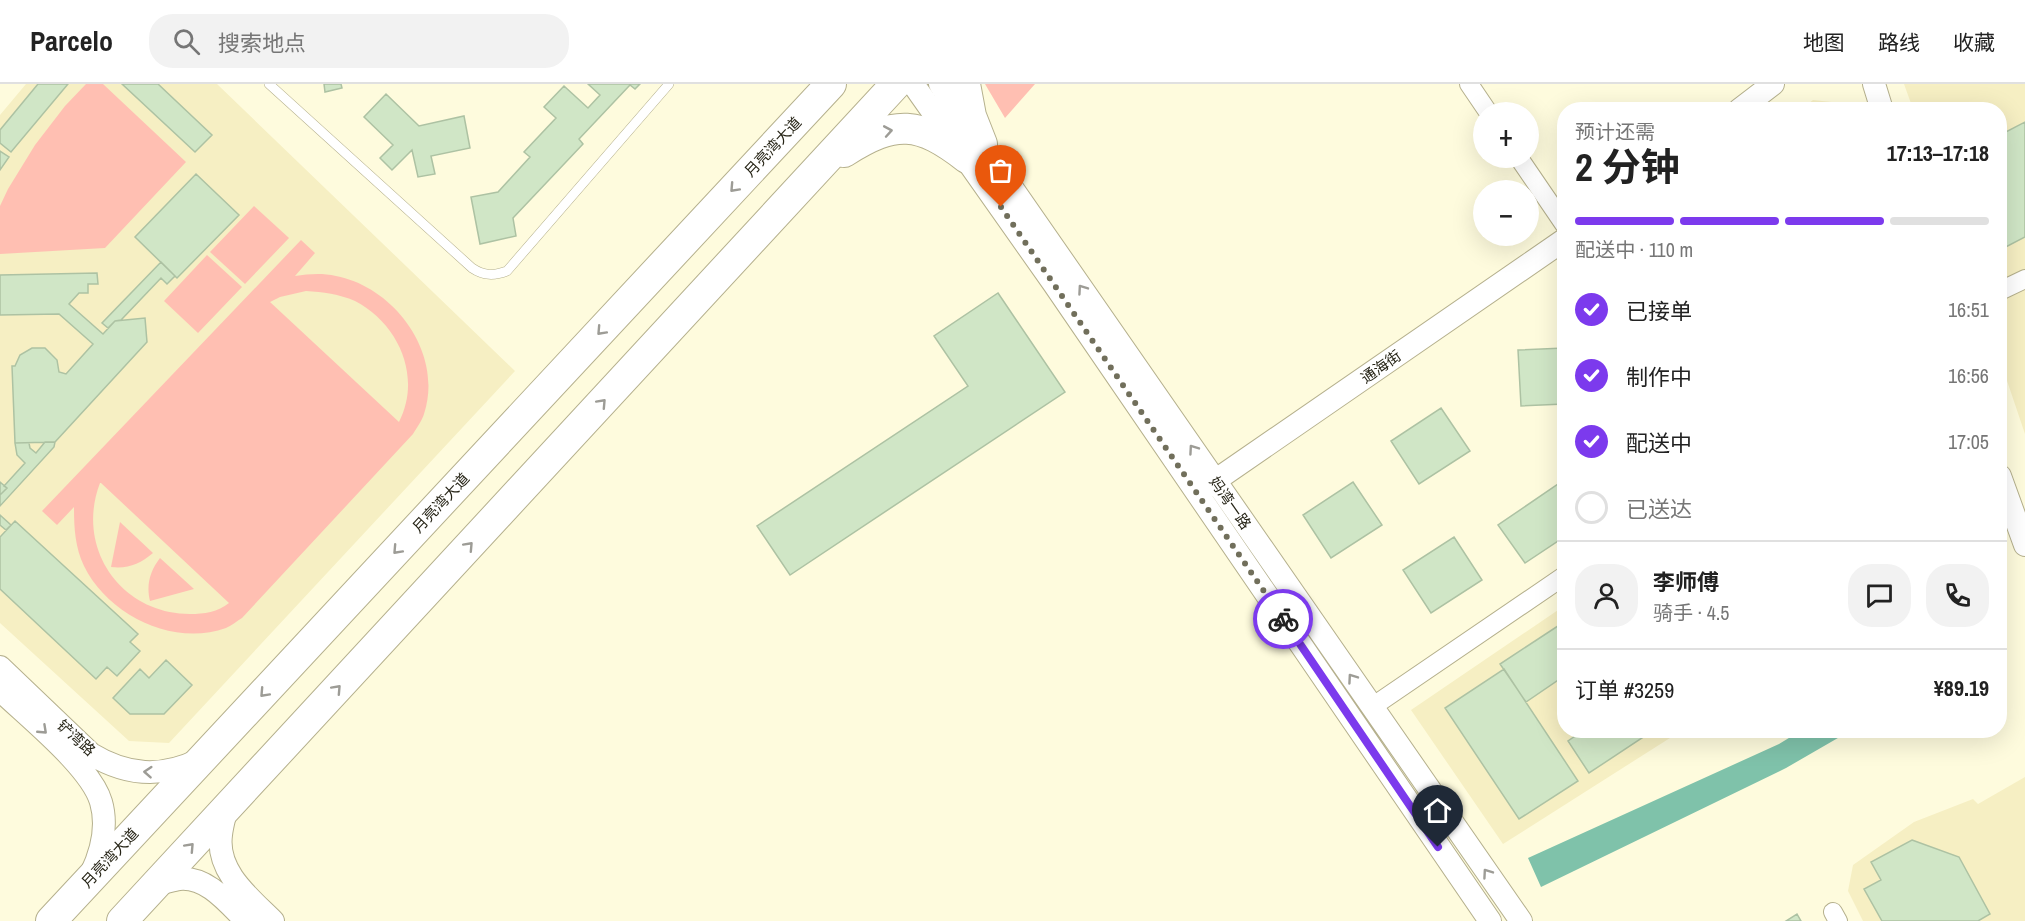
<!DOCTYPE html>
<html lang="zh">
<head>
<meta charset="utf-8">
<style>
  body { margin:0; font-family:"Archivo Narrow","Noto Sans SC",sans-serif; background:#f2f2f2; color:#222; height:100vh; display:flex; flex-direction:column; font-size:22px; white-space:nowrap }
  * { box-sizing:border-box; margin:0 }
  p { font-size:20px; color:#767676 }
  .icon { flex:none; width:33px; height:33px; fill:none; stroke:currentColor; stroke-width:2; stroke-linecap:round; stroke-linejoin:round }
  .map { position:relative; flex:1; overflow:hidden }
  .sheet { position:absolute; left:1557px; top:18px; width:450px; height:636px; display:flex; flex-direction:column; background:#fff; border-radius:24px; box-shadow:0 6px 24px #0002 }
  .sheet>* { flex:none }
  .fabs { position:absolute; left:1473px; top:18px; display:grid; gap:12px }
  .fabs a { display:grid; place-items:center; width:66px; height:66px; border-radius:50%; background:#fff; box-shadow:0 6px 24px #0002; font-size:30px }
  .pin { position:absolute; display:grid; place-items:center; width:51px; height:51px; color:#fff; margin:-62px -26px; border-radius:50% 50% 50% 0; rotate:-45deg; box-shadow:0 0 6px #0007 }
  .pin .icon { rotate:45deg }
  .courier { position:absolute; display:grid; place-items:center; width:60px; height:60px; margin:-30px; border:4px solid #7c3aed; border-radius:50%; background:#fff; color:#222; box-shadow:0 2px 8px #0007 }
  .headline em { font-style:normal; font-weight:700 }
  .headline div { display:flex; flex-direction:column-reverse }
  .headline { display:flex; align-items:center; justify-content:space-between; height:102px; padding:0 18px }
  h1 { font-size:39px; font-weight:700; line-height:45px }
  .bar { display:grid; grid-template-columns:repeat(4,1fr); gap:9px 6px; align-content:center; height:72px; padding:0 18px }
  .bar i { height:8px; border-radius:4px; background:#e0e0e0 }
  .bar .active { background:#7c3aed }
  .bar p { grid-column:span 4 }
  .line { display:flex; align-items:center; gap:15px; padding:0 18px; border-top:2px solid #e0e0e0 }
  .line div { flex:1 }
  .round { display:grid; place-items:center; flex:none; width:63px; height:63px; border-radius:24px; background:#f2f2f2 }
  ol { padding:0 18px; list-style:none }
  li { display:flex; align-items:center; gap:18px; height:66px }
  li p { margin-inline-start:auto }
  li .icon { padding:6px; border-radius:50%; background:#7c3aed; color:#fff; stroke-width:4 }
  li:last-child { color:#767676 }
  li i { width:33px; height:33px; border:3px solid #e0e0e0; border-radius:50% }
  header { display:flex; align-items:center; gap:36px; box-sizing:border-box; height:84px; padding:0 30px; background:#fff; border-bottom:2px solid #e0e0e0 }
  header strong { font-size:28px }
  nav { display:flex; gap:33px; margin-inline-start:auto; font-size:21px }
  .search { width:420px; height:54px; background:#f2f2f2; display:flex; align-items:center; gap:15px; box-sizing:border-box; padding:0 21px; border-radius:24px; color:#767676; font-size:22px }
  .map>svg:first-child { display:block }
  .built { fill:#f6efc3 }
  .green { fill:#ffbfb2; fill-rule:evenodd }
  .water { fill:#7fc2aa }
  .building { fill:#d0e6c6; stroke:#adc2a3; stroke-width:1.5 }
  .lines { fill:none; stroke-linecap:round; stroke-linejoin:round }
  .service-casing { stroke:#b5b08d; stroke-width:10 }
  .minor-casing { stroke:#b5b08d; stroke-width:20 }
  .tertiary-casing { stroke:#b5b08d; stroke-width:24 }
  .primary-casing { stroke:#b5b08d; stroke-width:32 }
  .service { stroke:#fff; stroke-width:9 }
  .minor { stroke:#fff; stroke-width:18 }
  .tertiary { stroke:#fff; stroke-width:22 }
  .primary { stroke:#fff; stroke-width:30 }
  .oneway { stroke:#9d9c96 }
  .done { stroke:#716f5b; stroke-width:6; stroke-dasharray:0 10.8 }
  .route { stroke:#7c3aed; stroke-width:8 }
  .labels { text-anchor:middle; stroke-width:4.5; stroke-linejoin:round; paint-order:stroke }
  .street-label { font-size:15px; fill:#252315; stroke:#fff }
</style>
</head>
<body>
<header>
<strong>Parcelo</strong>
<div class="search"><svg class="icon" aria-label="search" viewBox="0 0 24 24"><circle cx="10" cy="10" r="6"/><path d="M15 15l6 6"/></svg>搜索地点</div>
<nav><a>地图</a><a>路线</a><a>收藏</a></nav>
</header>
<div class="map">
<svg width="2025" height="837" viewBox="0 0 2025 837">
  <rect width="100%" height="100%" fill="#fefbdd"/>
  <path class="built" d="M26,0H217L515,287L169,659L129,657L0,539V31Z
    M1904,0H2025V350L2000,276V26L1913,25Z
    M1813,16L1841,19L1843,25H1802Z
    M1564,522V646L1681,647L1503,760L1411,626Z
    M2025,693V837H1863L1848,807L1853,781L1914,738L1973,715L1978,720Z"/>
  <path class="green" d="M86,0H103L186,78L105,164L0,170V122L8,105L35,61L65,22Z
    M985,0H1035L1005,34Z
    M254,122L289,154L245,200L210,168Z
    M301,156L315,169L295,192C309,190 322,189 336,192C394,203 444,269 424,330C422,337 417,343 413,350L242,534C237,537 231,542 226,544C173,563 108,531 84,482C75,463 74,444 74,423L57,441L42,427ZM306,207C323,208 339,210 355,217C399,240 422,293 399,338L270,218L280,213ZM100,399H101L229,519C218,528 204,530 190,530C121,530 75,464 100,399Z
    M207,171L242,203L198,249L164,217Z
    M120,438L153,469C140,480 128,485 111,483Z
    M160,474L194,505L150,517C146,501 150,487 160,474Z"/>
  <path class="water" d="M1802,646L1850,647L1786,684L1541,803L1528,774L1779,660Z"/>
  <path class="building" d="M38,0H68L11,68L0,59V46Z
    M122,0H158L212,51L195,68Z
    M324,0H341L342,4L325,8Z
    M588,0H640L635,5L630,1L579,55L583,60L513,134L516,152L480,160L471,113L498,108L530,73L524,68L556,34L544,23L564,2L588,24L600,11Z
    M386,10L419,42L464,32L470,64L431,72L435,90L418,93L412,66L392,86L380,74L393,61L364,33Z
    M2025,38V153L2000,166V51Z
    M0,67L9,73L0,86Z
    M196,90L239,131L177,194L135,153Z
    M161,178L175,192L167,200L161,194L121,236L115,237L108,244L102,239Z
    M97,189L98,200H88V209H79L69,220L103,250L115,237L145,234L147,258L55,358L15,359L12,282H15L20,271L32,264H45L57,276L59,288L66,290L93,260L59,230L0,231V191Z
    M998,209L1065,308L790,491L757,442L968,302L934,252Z
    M1564,264V320L1521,322L1518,266Z
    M1441,324L1470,367L1419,400L1391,357Z
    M45,358H55L54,363L0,422V411L7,404L4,402L25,379L17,371L15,359H29L30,364L36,369Z
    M1564,377V389L1559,380Z
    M1564,396V453L1525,479L1498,441Z
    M0,398L7,404L0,411Z
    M1353,398L1382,441L1331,474L1303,431Z
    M0,431L11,441L6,446L0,441Z
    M15,437L138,550L130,558L140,567L117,592L107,583L96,595L0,505V453Z
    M1454,453L1482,496L1431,529L1403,486Z
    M1564,538V592L1526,618L1500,580Z
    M166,576L192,601L164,630H130L113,614L140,585L149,594Z
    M1504,585L1578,697L1519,735L1445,624Z
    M1584,646H1654L1589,689L1568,657Z
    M1912,756L1959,773L1990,830L1978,837H1882L1864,805L1881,796L1871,778Z
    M1797,830L1801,837H1786Z"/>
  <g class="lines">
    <g class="service-casing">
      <path id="service" d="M269,0L472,184C484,192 494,192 507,187L669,0"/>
    </g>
    <g class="minor-casing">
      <path id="minor" d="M1469,0L1488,28
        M1519,74L1564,140
        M2000,207L2025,195
        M1372,623L1564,492
        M1833,828L1838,837"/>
    </g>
    <g class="tertiary-casing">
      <path id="tertiary" d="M913,0L1054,200L1490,837
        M940,0L1521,837
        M1874,0L1882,26
        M1739,26L1773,0
        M2000,392L2025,461
        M1203,405L1564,156
        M0,583L91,670C127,692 162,694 199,676
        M0,606C28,633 91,683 101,718C108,742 101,769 91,790
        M227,723C225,732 222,741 221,751C216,788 250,814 273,837
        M156,800C164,799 172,796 179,795C207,792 228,819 246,837"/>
    </g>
    <g class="primary-casing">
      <path id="primary" d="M965,0L971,32L982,60
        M844,68C896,35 919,37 967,74
        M51,837L831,0
        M122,837L896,0"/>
    </g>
    <use href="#service" class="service"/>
    <use href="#minor" class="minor"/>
    <use href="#tertiary" class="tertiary"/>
    <use href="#primary" class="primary"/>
  </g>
  <defs><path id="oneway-chevron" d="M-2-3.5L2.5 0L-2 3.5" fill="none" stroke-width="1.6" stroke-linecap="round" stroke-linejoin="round" transform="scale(1.5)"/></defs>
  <g class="oneway">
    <use href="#oneway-chevron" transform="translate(888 47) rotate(-10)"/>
    <use href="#oneway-chevron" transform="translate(734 104) rotate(133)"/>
    <use href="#oneway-chevron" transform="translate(1082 205) rotate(-125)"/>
    <use href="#oneway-chevron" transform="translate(601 247) rotate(133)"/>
    <use href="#oneway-chevron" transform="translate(602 319) rotate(-47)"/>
    <use href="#oneway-chevron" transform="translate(1193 365) rotate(-125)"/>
    <use href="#oneway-chevron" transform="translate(469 462) rotate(-47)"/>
    <use href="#oneway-chevron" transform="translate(397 466) rotate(133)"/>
    <use href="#oneway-chevron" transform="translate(1352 594) rotate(-125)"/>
    <use href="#oneway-chevron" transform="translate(337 605) rotate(-47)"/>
    <use href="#oneway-chevron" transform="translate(264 609) rotate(133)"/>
    <use href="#oneway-chevron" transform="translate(43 646) rotate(43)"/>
    <use href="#oneway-chevron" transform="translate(148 688) rotate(-176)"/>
    <use href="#oneway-chevron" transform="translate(190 763) rotate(-47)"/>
    <use href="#oneway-chevron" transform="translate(1487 789) rotate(-125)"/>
  </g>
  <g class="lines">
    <path class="done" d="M1001,123L1283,535"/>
    <path class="route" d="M1283,535L1438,763"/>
  </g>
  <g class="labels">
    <g class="street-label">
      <text transform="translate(773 63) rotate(-47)" y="5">月亮湾大道</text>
      <text transform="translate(1381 283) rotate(-35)" y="5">通海街</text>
      <text transform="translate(441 419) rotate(-47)" y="5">月亮湾大道</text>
      <text transform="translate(1230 419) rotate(55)" y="5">妈湾一路</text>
      <text transform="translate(76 654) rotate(42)" y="5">铲湾路</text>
      <text transform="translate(110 774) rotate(-47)" y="5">月亮湾大道</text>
    </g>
  </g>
</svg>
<div class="fabs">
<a>+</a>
<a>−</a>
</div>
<div class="pin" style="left:1001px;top:123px;background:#ea580c"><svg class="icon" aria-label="bag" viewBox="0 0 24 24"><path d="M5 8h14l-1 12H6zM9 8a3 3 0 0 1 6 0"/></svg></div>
<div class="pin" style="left:1438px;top:763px;background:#1f2937"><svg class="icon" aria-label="home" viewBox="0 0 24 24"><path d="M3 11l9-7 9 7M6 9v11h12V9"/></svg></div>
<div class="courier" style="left:1283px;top:535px"><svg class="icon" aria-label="bike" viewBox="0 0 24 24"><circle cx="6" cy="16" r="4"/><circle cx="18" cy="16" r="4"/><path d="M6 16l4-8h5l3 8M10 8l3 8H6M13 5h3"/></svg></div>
<section class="sheet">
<div class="headline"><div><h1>2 分钟</h1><p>预计还需</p></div><em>17:13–17:18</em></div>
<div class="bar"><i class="active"></i><i class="active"></i><i class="active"></i><i></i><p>配送中 · 110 m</p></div>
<ol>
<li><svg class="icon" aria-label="check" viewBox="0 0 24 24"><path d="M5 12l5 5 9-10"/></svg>已接单<p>16:51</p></li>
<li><svg class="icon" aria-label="check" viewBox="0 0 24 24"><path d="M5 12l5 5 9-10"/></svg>制作中<p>16:56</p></li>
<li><svg class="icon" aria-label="check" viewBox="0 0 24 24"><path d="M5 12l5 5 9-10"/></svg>配送中<p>17:05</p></li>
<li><i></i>已送达</li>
</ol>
<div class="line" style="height:108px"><a class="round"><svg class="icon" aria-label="person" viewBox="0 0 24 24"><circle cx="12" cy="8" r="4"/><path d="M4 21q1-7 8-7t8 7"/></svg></a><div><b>李师傅</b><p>骑手 · 4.5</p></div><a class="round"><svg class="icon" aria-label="chat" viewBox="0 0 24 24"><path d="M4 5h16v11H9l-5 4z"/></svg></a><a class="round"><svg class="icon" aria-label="phone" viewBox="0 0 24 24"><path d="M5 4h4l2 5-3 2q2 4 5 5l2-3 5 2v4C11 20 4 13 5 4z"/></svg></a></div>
<div class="line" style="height:78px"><div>订单 #3259</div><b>¥89.19</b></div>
</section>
</div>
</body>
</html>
